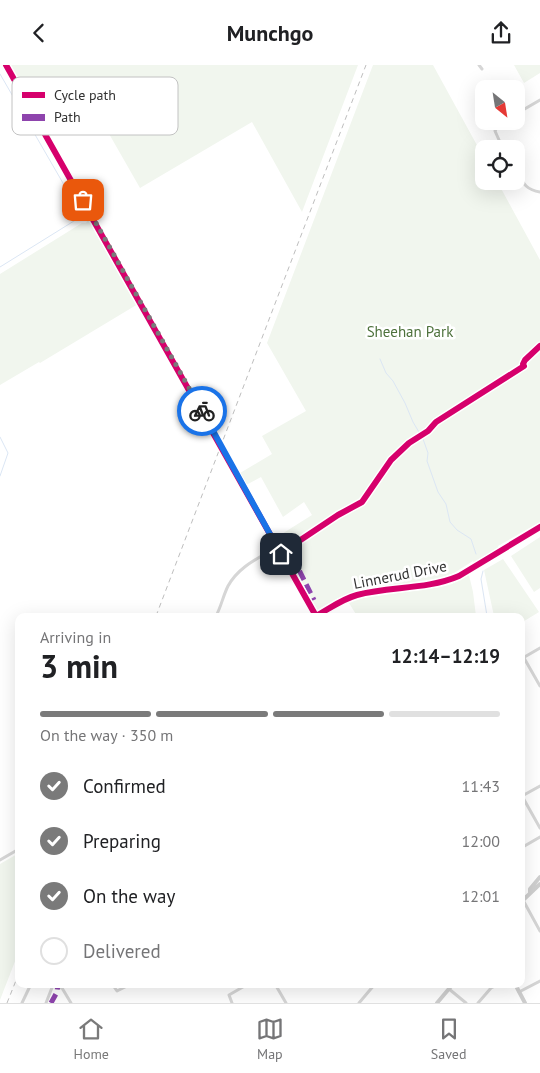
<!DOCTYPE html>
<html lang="en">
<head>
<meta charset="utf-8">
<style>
  body { margin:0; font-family:"PT Sans",sans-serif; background:#f2f2f2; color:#202124; height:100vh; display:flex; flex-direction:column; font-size:19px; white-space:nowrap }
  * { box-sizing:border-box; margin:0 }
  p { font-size:16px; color:#757577 }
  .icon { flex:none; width:28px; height:28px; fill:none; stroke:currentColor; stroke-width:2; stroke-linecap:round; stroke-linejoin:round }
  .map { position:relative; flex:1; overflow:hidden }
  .drawer { position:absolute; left:15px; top:548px; width:510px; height:375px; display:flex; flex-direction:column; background:#fff; border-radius:10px; box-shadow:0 5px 20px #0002 }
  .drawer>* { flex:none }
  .needle { width:32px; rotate:150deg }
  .fabs { position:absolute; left:475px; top:15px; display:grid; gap:10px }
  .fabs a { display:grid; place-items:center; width:50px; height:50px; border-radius:10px; background:#fff; box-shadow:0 5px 20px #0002; font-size:25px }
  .pin { position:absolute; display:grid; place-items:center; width:42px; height:42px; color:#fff; margin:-21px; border-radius:10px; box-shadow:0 2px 8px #0006 }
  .courier { position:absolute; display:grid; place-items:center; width:50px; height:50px; margin:-25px; border:4px solid #1a73e8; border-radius:50%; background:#fff; color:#222; box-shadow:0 1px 6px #0007 }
  .head em { font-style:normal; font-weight:800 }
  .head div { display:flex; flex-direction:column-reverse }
  .head { display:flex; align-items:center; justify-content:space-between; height:85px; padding:0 25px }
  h1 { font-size:32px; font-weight:800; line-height:38px }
  .bar { display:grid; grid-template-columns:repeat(4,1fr); gap:8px 5px; align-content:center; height:60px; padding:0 25px }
  .bar i { height:6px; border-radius:4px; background:#e0e0e0 }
  .bar .selected { background:#7a7a7a }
  .bar p { grid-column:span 4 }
  ol { padding:0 25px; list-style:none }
  li { display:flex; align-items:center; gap:15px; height:55px }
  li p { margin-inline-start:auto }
  li .icon { padding:5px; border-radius:50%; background:#7a7a7a; color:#fff; stroke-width:4 }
  li:last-child { color:#757577 }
  li i { width:28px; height:28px; border:2px solid #e0e0e0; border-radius:50% }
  header { display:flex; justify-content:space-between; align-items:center; height:65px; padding:0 25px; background:#fff; font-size:22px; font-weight:800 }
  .tabs { display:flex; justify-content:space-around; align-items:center; height:70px; border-top:1px solid #e0e0e0; background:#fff; font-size:14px; color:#757577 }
  .tabs a { display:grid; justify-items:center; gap:2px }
  .tabs .selected { color:#7a7a7a }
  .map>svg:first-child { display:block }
  .green { fill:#f1f6ee }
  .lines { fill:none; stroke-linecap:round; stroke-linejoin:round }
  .stream { stroke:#dbe6f4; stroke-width:1 }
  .street { stroke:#d6d6d6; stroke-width:3 }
  .secondary { stroke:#cfcfcf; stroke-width:4 }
  .rail { stroke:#bebebe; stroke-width:1; stroke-dasharray:5 4; stroke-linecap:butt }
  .quiet { stroke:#8e44ad; stroke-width:5; stroke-dasharray:10 5; stroke-linecap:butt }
  .cycleway-casing { stroke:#fff; stroke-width:9 }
  .cycleway { stroke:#d6006c; stroke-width:6 }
  .done { stroke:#7a7a7a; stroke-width:5; stroke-dasharray:0 9 }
  .route { stroke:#1a73e8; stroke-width:6 }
  .labels { text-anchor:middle; stroke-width:5; stroke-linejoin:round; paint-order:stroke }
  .park-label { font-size:15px; fill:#4d713b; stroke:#fff }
  .street-label { font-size:15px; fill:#323232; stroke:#fff }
  .key { fill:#fff; stroke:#c2c2c2; stroke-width:1 }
  .key-label { font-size:14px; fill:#323232 }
</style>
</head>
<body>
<header><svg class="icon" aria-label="back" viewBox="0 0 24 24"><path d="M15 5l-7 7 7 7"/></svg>Munchgo<svg class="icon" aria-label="share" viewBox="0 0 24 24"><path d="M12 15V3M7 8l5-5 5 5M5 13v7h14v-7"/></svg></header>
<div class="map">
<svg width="540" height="938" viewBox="0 0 540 938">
  <rect width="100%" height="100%" fill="#fff"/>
  <path class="green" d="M8,0H358L302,147L252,57L140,123L84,25L37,51Z
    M373,0H433L484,93V116H497L540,195V457L498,481L499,484L475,499L473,496L454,508L440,513L353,527L338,533L317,545L277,472L312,450L304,437L283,452L261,412L246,420L240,408L272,389L262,371L306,346L267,278Z
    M514,0H540V8L524,18Z
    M89,153L138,239L40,298L39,297L0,320V209L82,158H86Z
    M540,472V523L534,527L511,491Z
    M503,494L539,547L521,558V551H494L484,505Z
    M469,510L473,527L476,551H357L349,538L363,533L441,522L452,519Z
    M19,788V886L0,935V799Z"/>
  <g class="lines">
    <path class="stream" d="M0,9L82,151L0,202
      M380,294L386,308L393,316L405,338L413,357L423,374L428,388L427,396L438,427L446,439L450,457L457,465L471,474L476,489
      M0,372L8,388L0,411
      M483,506L481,514L487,551"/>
    <path class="street" d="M6,0L316,551
      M479,0L482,4
      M516,49L540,35
      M503,84L495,66L497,62L505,56
      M516,106C523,118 526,125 540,127
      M216,551C221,542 223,531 228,521C239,501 259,493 277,482
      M316,551C329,544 342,534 357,530C390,521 426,525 459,511L540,462
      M524,593L540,621
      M521,594L540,583
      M522,731L540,763
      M522,731L540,721
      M521,783L540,772
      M0,795L19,784
      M523,835L540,866
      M112,919L117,926L131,919
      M275,919L286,938
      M53,921L62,923L71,938
      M449,924L466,938
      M519,927L540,916
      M22,938L31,919
      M46,938L53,920
      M232,938L229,930L248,919
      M359,938L375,919
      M478,938L491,923L499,919"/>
    <path class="secondary" d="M530,828V824L540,812
      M521,837L540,819
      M515,919L525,938
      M437,938L453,919"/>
    <path class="rail" d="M156,551L366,0
      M7,938L19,908"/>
    <path class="quiet" d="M291,494L295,497L314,535
      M51,938L57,927L58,919"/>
    <g class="cycleway-casing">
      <path id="cycleway" d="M6,0L316,551
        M295,497L286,489L296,478L338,450L362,437L391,395L409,378L428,366L436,357L524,301L523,299L525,295L540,281
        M316,551C329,544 342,534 357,530C390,521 426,525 459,511L540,462"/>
    </g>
    <use href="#cycleway" class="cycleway"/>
  </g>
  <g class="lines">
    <path class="done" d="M83,135L202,346"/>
    <path class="route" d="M202,346L281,489"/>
  </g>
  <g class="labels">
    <g class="park-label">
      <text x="410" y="272">Sheehan Park</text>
    </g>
    <g class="street-label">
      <text transform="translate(400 510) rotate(-11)" y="5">Linnerud Drive</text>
    </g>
  </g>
  <rect x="12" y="12" width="166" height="58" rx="8" class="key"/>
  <rect x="22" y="27" width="23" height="6" fill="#d6006c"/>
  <rect x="22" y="49" width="23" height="7" fill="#8e44ad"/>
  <g class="key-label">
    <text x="54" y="35">Cycle path</text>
    <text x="54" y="57">Path</text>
  </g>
</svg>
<div class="fabs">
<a><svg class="needle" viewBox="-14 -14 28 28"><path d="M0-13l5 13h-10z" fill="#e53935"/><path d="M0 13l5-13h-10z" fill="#757577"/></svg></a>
<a><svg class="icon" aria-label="locate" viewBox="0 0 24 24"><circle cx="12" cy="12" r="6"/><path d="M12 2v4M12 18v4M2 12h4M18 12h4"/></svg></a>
</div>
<div class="pin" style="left:83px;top:135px;background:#ea580c"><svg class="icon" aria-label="bag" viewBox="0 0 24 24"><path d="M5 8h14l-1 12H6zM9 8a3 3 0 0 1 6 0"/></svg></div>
<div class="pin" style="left:281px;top:489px;background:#1f2937"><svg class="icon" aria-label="home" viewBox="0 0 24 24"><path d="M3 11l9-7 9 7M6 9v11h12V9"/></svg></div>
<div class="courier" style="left:202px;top:346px"><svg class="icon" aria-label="bike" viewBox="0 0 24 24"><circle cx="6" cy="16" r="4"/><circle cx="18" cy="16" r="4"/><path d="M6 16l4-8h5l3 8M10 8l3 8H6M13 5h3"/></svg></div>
<section class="drawer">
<div class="head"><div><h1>3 min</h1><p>Arriving in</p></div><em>12:14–12:19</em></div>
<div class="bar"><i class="selected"></i><i class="selected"></i><i class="selected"></i><i></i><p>On the way · 350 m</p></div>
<ol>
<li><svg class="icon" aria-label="check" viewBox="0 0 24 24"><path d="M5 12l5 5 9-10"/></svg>Confirmed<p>11:43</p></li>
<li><svg class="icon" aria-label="check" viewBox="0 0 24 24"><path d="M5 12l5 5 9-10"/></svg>Preparing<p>12:00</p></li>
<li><svg class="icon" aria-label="check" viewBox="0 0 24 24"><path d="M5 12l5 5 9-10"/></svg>On the way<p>12:01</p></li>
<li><i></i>Delivered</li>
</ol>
</section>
</div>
<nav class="tabs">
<a class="selected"><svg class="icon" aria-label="home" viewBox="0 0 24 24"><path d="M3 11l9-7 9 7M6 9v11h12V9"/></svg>Home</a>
<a><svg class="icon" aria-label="map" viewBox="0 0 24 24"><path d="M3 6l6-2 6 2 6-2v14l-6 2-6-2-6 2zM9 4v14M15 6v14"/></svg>Map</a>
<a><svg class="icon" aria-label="saved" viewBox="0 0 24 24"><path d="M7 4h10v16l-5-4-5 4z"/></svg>Saved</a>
</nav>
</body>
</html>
